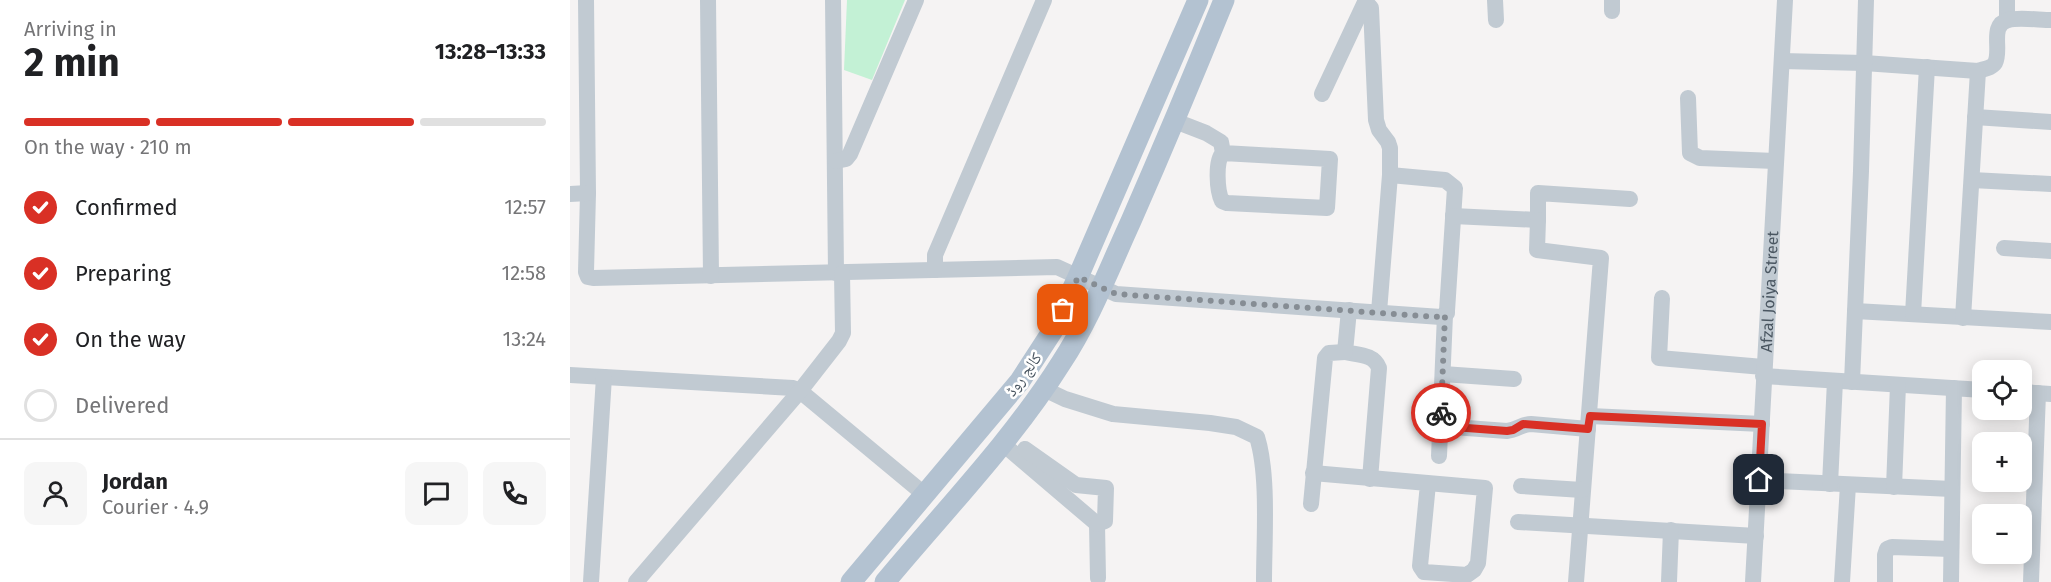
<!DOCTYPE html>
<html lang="en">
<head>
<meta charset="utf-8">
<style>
  body { margin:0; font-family:"Fira Sans","Noto Naskh Arabic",sans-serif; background:#f6f6f6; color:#202124; height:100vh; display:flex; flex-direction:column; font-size:22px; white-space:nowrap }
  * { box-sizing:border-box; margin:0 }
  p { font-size:20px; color:#757577 }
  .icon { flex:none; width:33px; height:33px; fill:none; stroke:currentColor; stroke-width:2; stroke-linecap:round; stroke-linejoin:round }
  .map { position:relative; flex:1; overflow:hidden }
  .details { display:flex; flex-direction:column; background:#fff; width:570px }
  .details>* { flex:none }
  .fabs { position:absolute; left:1402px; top:360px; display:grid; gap:12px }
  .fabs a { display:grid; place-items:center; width:60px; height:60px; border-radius:12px; background:#fff; box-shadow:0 3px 15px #0003; font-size:30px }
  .pin { position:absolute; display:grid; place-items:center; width:51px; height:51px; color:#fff; margin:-26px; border-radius:12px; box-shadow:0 3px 9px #0006 }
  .courier { position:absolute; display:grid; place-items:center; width:60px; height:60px; margin:-30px; border:4px solid #d93025; border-radius:50%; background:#fff; color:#222; box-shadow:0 2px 8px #0007 }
  .head em { font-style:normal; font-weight:700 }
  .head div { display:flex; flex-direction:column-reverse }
  .head { display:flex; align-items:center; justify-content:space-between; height:102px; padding:0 24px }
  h1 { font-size:39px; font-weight:700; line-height:45px }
  .bar { display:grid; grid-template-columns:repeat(4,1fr); gap:9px 6px; align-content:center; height:72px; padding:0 24px }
  .bar i { height:8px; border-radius:4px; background:#e0e0e0 }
  .bar .active { background:#d93025 }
  .bar p { grid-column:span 4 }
  .line { display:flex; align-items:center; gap:15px; padding:0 24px; border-top:2px solid #e0e0e0 }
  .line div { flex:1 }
  .round { display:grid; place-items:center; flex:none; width:63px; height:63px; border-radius:12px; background:#f6f6f6 }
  ol { padding:0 24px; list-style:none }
  li { display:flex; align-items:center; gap:18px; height:66px }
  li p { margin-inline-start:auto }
  li .icon { padding:6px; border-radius:50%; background:#d93025; color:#fff; stroke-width:4 }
  li:last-child { color:#757577 }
  li i { width:33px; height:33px; border:3px solid #e0e0e0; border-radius:50% }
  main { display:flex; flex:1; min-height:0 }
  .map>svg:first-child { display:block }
  .green { fill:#c3f1d5 }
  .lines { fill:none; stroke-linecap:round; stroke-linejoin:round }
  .minor { stroke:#c1cad2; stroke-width:16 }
  .major { stroke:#b3c2d1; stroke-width:21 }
  .done { stroke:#868d94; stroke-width:6; stroke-dasharray:0 10.8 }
  .route { stroke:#d93025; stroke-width:8 }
  .labels { text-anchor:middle; stroke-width:5; stroke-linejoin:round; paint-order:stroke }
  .street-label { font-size:16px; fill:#4a5661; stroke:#fff }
</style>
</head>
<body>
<main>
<section class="details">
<div class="head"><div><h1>2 min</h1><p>Arriving in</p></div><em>13:28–13:33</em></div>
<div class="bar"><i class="active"></i><i class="active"></i><i class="active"></i><i></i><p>On the way · 210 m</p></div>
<ol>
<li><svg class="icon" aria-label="check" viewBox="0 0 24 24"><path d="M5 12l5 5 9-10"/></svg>Confirmed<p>12:57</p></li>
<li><svg class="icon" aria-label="check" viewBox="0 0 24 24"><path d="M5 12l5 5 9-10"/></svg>Preparing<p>12:58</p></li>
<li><svg class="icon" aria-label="check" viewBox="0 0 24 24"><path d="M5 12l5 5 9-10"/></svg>On the way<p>13:24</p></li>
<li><i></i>Delivered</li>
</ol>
<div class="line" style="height:108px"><a class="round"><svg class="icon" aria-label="person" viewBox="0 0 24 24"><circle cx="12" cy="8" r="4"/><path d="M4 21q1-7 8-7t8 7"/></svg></a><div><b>Jordan</b><p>Courier · 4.9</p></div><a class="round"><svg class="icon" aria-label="chat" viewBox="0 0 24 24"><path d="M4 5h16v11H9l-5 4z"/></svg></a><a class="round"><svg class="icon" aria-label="phone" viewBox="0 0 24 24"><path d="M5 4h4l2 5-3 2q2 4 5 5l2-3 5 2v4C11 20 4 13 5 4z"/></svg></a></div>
</section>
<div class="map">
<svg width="1481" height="582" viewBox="0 0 1481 582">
  <rect width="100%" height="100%" fill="#f5f3f3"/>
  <path class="green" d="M277,0H335L302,80L274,70Z"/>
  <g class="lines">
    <g class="minor">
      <path d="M16,0L18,193L16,272L18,277L23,278L487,267L546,294L871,317L877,313V311L885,188L875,180L820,175"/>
      <path d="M138,0L141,276"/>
      <path d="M263,0L266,273"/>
      <path d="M925,0L926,20"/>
      <path d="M795,1L801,8L806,120L809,130L818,142L820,148V175L809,312"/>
      <path d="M1042,11V0"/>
      <path d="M1437,20V0"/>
      <path d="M1212,61L1294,63L1408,71C1413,69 1422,68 1425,63C1432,50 1419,25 1438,20C1448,17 1470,20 1481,20"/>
      <path d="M752,94L796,0"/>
      <path d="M1118,98L1120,153L1130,158L1205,161"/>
      <path d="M1405,117L1481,122"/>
      <path d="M605,121L636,133L651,142L653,153C645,161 647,191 652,201L657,203L757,208L760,159L653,153"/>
      <path d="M266,161L276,159L280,154L346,0"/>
      <path d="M1402,180L1481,184"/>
      <path d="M0,194L18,193"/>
      <path d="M883,216L968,220V193L1060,199"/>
      <path d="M968,220L967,250L1031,258L1006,582"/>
      <path d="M1434,248L1481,251"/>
      <path d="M365,270V255L474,0"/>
      <path d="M1092,298L1089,358L1193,367"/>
      <path d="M779,310L775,352C788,355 804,354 809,368L800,479"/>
      <path d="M1285,311L1481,322"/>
      <path d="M1343,314L1357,67"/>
      <path d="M1393,318L1408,71"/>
      <path d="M873,374L944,379"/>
      <path d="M0,375L223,388L230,391L354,494"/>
      <path d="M1193,376L1413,390"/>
      <path d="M1282,382L1291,171L1296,0"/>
      <path d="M474,389L495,399L543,414L640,423L666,427L687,437C699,475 694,540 694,582"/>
      <path d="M1452,392L1481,394"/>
      <path d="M1020,416L1192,424"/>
      <path d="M870,426L937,431C947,430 952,424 961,424L1018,429"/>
      <path d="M432,443L527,524L528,578"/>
      <path d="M455,449L506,485L536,488L535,521L527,524"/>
      <path d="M869,456L875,315"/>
      <path d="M743,473L915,488L908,563L904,570L897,575L854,572L850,566L858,484"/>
      <path d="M1189,480L1382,489"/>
      <path d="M1260,484L1265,381"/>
      <path d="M951,486L1012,490"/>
      <path d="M1324,487L1328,385"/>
      <path d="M741,504L755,358L759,353L775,352"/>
      <path d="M948,522L1186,536"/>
      <path d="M21,582L34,377"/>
      <path d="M66,582L230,391L269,341L273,333L272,273"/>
      <path d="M1099,582L1101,530"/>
      <path id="s1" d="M1183,582L1215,0"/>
      <path d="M1272,582L1278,485"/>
      <path d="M1315,582V555L1317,549L1322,547L1381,549"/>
      <path d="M1381,582L1384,388"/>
      <path d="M1461,582L1468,393"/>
    </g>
    <path class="major" d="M281,582L450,381L485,327L508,277L628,0
      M315,582C374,511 442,441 491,363C520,319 539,269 561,221C593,148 624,74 654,0"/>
  </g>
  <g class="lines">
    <path class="done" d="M493,310L508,277L546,294L866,317L875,315L871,413"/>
    <path class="route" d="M871,413L870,426L937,431L943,430L953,424L1018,429L1020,416L1192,424L1189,480"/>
  </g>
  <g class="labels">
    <g class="street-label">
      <text dy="6" stroke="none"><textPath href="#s1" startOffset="291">Afzal Joiya Street</textPath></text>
      <text transform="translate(453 374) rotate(-54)" y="6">کالج روڈ</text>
    </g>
  </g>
</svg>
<div class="fabs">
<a><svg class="icon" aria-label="locate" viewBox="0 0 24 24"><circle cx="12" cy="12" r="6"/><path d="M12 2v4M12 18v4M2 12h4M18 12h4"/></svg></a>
<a>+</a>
<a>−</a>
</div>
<div class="pin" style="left:493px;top:310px;background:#ea580c"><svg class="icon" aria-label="bag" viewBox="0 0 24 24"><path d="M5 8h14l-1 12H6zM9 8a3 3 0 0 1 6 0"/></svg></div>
<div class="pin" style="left:1189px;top:480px;background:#1f2937"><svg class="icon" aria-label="home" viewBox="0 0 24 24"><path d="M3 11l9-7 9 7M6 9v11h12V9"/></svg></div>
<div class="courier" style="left:871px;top:413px"><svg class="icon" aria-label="bike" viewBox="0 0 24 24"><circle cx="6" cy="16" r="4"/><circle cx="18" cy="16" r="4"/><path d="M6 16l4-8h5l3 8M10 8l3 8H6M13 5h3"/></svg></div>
</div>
</main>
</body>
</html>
